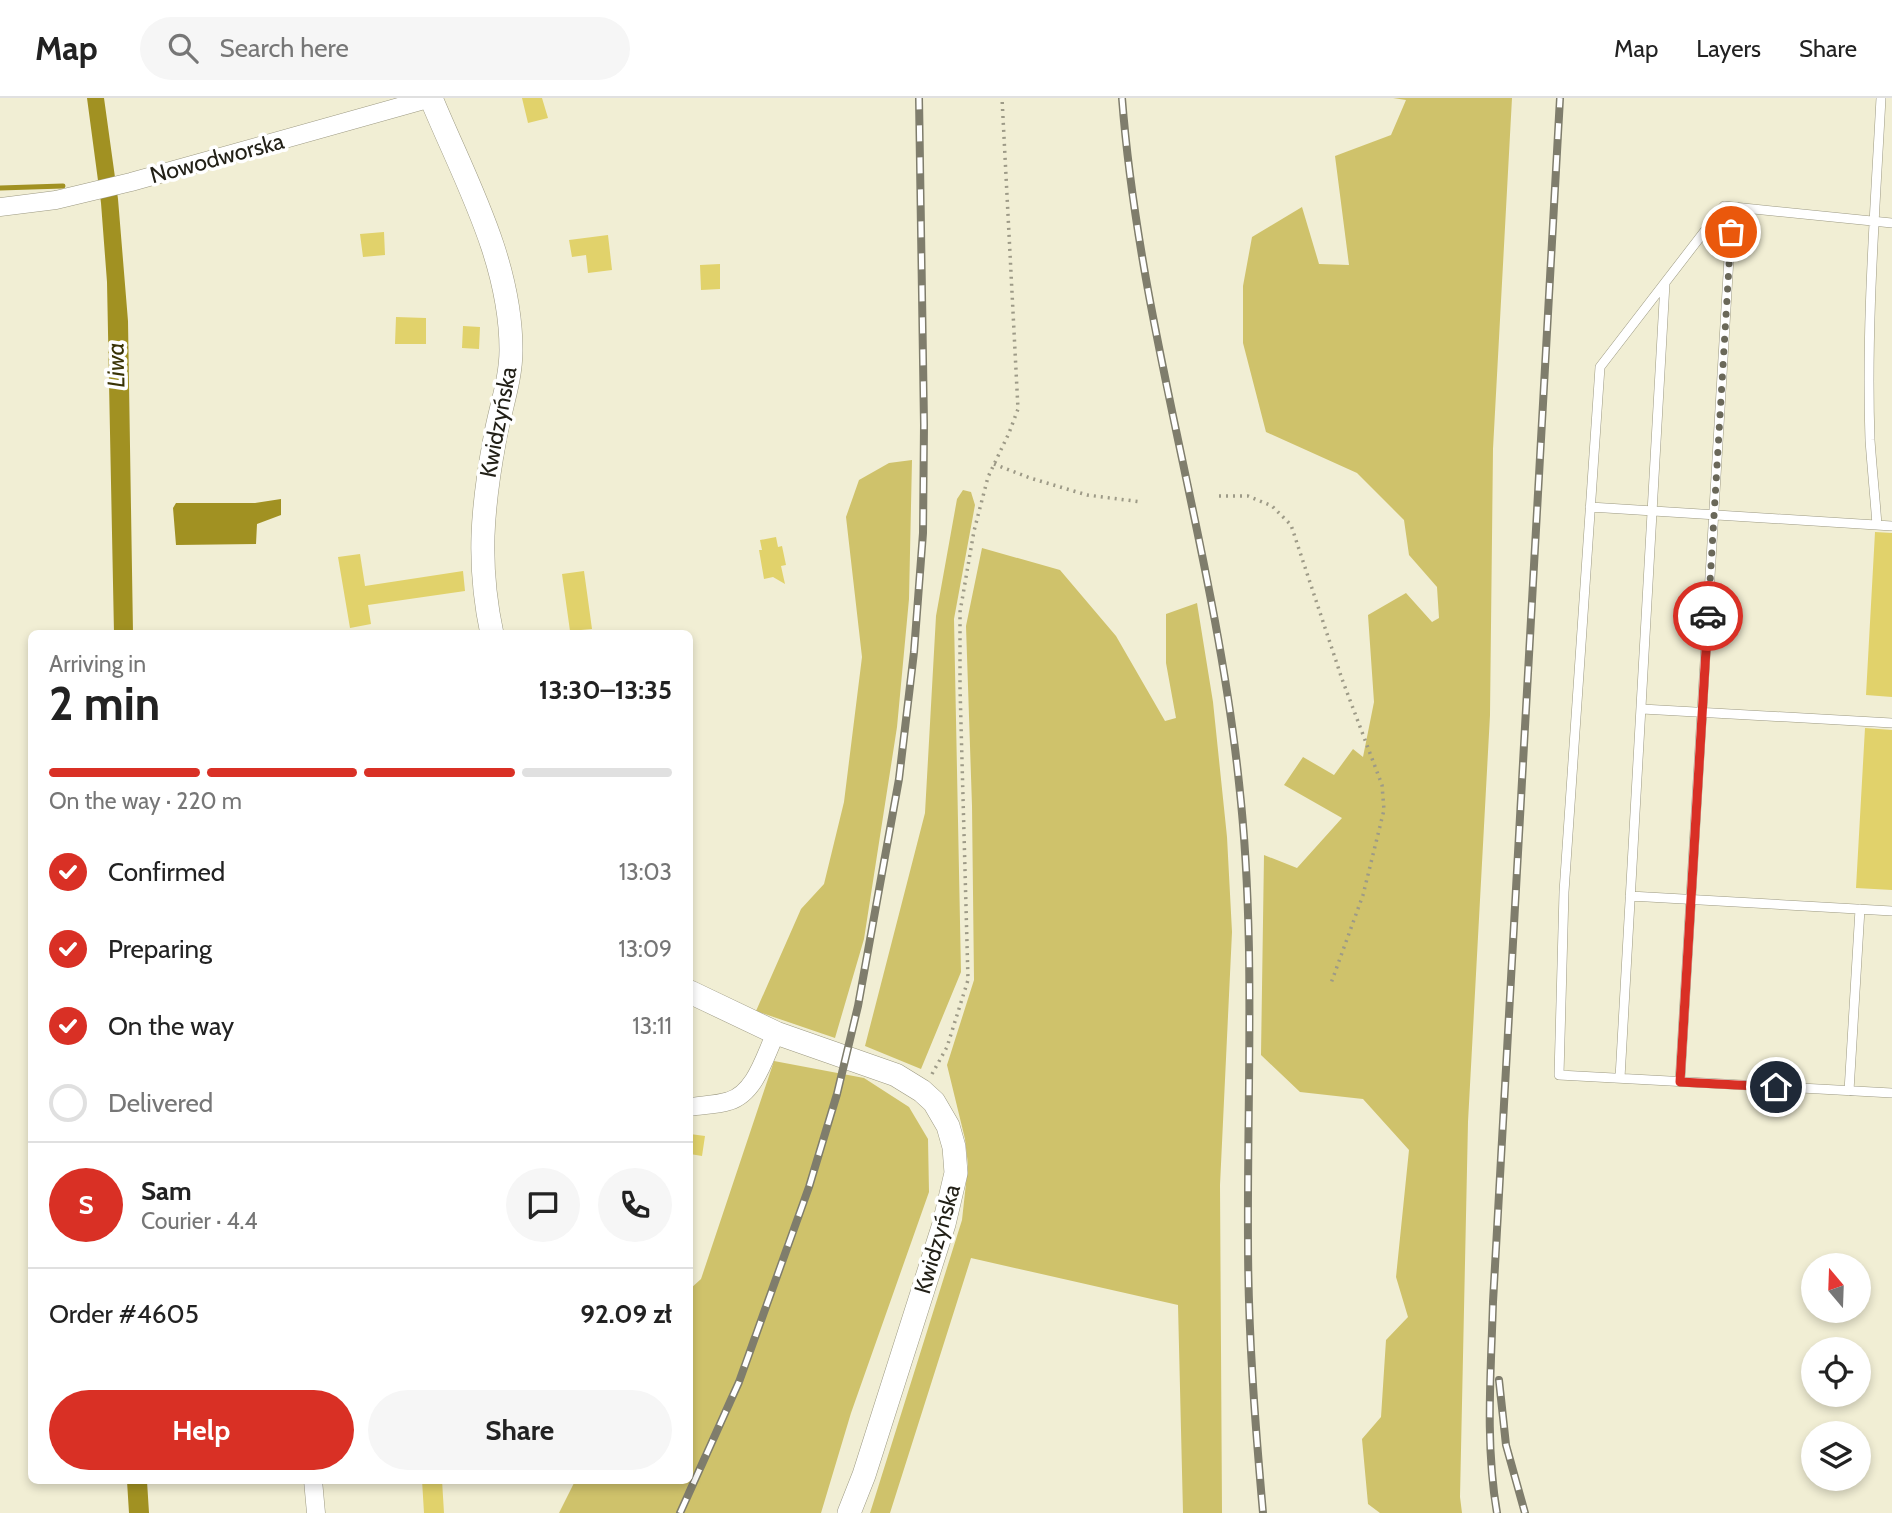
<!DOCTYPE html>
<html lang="en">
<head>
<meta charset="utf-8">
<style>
  body { margin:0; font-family:Cabin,sans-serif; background:#f6f6f6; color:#222; height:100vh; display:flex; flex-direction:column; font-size:26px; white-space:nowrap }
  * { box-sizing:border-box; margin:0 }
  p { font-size:23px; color:#767676 }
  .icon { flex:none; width:38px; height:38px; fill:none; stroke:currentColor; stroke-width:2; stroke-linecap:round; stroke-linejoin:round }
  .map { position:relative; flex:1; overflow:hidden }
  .panel { position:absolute; left:28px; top:532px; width:665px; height:854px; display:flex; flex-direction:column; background:#fff; border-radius:10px; box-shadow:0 4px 10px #0003 }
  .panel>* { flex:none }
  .needle { width:46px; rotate:341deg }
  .buttons { position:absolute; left:1801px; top:1155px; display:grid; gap:14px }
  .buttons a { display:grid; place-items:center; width:70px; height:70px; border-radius:50%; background:#fff; box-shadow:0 4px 10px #0003; font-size:35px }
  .pin { position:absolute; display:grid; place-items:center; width:60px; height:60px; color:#fff; margin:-30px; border:4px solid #fff; border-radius:50%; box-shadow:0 2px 7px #0007 }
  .courier { position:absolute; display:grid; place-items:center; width:70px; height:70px; margin:-35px; border:5px solid #d93025; border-radius:50%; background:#fff; color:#222; box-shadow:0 2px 9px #0007 }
  .head em { font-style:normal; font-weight:800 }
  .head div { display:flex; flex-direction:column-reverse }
  .head { display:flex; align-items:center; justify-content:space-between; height:119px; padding:0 21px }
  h1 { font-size:46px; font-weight:800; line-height:52px }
  .bar { display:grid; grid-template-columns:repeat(4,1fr); gap:10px 7px; align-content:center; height:84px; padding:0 21px }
  .bar i { height:9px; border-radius:5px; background:#e0e0e0 }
  .bar .on { background:#d93025 }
  .bar p { grid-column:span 4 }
  .line { display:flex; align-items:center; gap:18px; padding:0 21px; border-top:2px solid #e0e0e0 }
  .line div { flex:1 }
  .round { display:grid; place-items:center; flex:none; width:74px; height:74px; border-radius:37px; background:#f6f6f6 }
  ol { padding:0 21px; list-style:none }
  li { display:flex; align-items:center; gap:21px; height:77px }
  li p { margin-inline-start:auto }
  li .icon { padding:7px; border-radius:50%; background:#d93025; color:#fff; stroke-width:4 }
  li:last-child { color:#767676 }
  li i { width:38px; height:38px; border:4px solid #e0e0e0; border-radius:50% }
  .primary-button { display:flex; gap:14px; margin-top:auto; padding:14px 21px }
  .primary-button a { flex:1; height:80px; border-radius:42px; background:#d93025; color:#fff; font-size:28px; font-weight:800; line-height:80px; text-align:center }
  .primary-button a+a { background:#f6f6f6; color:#222 }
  header { display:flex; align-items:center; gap:42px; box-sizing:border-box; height:98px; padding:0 35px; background:#fff; border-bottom:2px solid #e0e0e0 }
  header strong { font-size:33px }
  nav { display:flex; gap:38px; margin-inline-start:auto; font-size:24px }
  .search { width:490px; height:63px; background:#f6f6f6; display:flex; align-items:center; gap:18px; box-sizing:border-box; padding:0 24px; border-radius:38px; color:#767676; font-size:26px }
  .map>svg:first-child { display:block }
  .green { fill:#cfc26b }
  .water { fill:#a19122 }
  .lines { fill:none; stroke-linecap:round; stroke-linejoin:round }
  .stream { stroke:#a19122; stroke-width:5 }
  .building { fill:#e1d26b }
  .service-casing { stroke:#9c9982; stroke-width:10 }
  .minor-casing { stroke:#9c9982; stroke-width:19 }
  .tertiary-casing { stroke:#9c9982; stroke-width:24 }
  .path { stroke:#9d9a87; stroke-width:3.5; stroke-dasharray:2 5; stroke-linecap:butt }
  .service { stroke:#fff; stroke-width:9 }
  .minor { stroke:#fff; stroke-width:18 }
  .tertiary { stroke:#fff; stroke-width:23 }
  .rail-casing { stroke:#7f7d6c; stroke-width:8 }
  .rail { stroke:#fff; stroke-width:5; stroke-dasharray:16; stroke-linecap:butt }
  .done { stroke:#6a6859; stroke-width:7; stroke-dasharray:0 12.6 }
  .route { stroke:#d93025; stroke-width:9 }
  .labels { text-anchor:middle; stroke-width:7; stroke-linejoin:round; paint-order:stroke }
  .street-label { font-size:23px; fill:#222017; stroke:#fff }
  .water-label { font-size:24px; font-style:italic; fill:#383204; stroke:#fff }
</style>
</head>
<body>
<header>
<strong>Map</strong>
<div class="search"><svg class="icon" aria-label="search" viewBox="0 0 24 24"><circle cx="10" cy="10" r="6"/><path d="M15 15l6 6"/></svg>Search here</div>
<nav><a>Map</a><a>Layers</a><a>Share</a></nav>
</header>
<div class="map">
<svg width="1892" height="1415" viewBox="0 0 1892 1415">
  <rect width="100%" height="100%" fill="#f1eed4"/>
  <path class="green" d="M1393,0H1512L1493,351L1490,617L1468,1024L1460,1399L1462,1415H1380L1368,1406L1362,1341L1381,1319L1386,1242L1408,1219L1396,1179L1409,1052L1363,1001L1300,994L1261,957L1264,757L1297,770L1342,720L1284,687L1303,659L1334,677L1353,651L1363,659L1374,604L1368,517L1406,495L1432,524L1439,520L1437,489L1409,457L1404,422L1357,375L1266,334L1243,245V188L1252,139L1302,109L1319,166L1349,167L1335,58L1391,37L1406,2Z
    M912,362L909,501L897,629L864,841L835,940L756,913L801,811L824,786L844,704L862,559L846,419L859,382L889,365Z
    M963,392L971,394L975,407L954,521L961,874L921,971L865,948L925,715L936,518L957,401Z
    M982,450L1060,472L1116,538L1165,623L1176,620L1166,565V516L1197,505L1213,604L1227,739L1232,834L1220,1087L1222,1415H1183L1178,1207L971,1160L890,1415H870L962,1122L968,1067L965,1041L947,967L974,882L972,708L966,528Z
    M774,963L864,980L909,1009L928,1041L929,1094L851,1315L821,1415H559L575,1383L690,1382V1191L701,1181Z"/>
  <path class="water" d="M87,0H104L118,101L128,223L133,535H114L107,184L101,105Z
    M281,401V417L257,426L256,446L176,447L173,410L176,405H255Z
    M127,1383H147L149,1415H129Z"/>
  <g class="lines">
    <path class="stream" d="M0,90L63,88"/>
  </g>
  <path class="building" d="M522,0H542L548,20L528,25Z
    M384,134L385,157L363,159L360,136Z
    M608,137L612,172L588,175L586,157L572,159L569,142Z
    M720,166V191L701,192L700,167Z
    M396,219L426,220V246H395Z
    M463,228L480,229L479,251L462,250Z
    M1875,434L1892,435V599L1866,597Z
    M776,439L778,449L782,448L786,467L781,468L785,486L773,479L764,481L759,452H762L760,442Z
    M360,456L365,488L463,473L465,493L368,507L371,526L350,530L338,459Z
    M584,473L592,531L570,533L562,476Z
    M1865,630L1892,632V792L1856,790Z
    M690,1036L705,1038L702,1058L690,1056Z
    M422,1382H442L444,1415H424Z"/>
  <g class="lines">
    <g class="service-casing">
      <path id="service" d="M1892,125L1724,108L1600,269L1564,794L1559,977L1892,995
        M1590,409L1892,428
        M1877,427C1875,399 1872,370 1870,342C1866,228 1875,114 1881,0
        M1642,611L1892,625
        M1630,798L1892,813
        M1620,980L1665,185
        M1680,983L1732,109
        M1849,993L1860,811"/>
    </g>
    <g class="minor-casing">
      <path id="minor" d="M0,109L56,102L131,84L431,0
        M690,1009C702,1007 717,1007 729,1003C756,995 765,957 776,935
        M313,1382L316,1415"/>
    </g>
    <g class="tertiary-casing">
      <path id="tertiary" d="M431,0C464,80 511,162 511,252C511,282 500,311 495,340C482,410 477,466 492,536
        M690,894L776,935L896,977L922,993L934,1004L948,1028L954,1049L956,1075L944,1126L864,1377L849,1415"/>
    </g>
    <path class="path" d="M994,366L1030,380L1087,397L1142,404
      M1219,398H1248L1272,408L1291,427L1342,581L1382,687L1384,712L1363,797L1330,888
      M932,976L947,949L968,882L960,589V514L974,433L988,379L1009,335L1018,311L1002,0"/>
    <use href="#service" class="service"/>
    <use href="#minor" class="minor"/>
    <use href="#tertiary" class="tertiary"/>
    <g class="rail-casing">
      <path id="rail" d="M1122,0C1140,232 1215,454 1239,685C1256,837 1247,990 1248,1143C1248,1234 1255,1324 1263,1415
        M1499,1282L1506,1347L1525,1415
        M680,1415L739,1284L809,1089L837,996L858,908L899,681L914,554L923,435L924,327L919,0
        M1497,1415C1485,1345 1491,1274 1493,1204L1560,0"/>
    </g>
    <use href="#rail" class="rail"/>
  </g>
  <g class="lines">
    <path class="done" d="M1708,518L1731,134"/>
    <path class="route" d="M1708,518L1680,984L1776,989"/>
  </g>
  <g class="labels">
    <g class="street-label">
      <text transform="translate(217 60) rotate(-15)" y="8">Nowodworska</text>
      <text transform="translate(498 324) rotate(-79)" y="8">Kwidzyńska</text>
      <text transform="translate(937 1141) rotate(-74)" y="8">Kwidzyńska</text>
    </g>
    <g class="water-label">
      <text transform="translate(116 267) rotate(-91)" y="8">Liwa</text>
    </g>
  </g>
</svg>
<div class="buttons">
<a><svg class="needle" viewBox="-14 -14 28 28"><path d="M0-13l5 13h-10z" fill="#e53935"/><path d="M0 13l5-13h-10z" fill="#767676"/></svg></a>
<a><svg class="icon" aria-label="locate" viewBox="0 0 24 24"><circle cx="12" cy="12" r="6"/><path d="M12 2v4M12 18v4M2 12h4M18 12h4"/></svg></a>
<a><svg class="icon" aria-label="layers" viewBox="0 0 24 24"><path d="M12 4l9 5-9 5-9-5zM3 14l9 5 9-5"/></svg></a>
</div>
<div class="pin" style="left:1731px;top:134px;background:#ea580c"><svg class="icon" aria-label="bag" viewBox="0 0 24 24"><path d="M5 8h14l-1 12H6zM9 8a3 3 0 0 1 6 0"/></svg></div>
<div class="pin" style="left:1776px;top:989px;background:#1f2937"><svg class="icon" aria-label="home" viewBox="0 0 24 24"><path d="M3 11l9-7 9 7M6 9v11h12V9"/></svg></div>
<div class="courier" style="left:1708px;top:518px"><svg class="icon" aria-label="car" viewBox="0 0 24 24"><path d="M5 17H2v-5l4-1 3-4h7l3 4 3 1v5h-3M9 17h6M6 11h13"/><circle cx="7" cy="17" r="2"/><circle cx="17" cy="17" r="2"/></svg></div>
<section class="panel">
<div class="head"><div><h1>2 min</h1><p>Arriving in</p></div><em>13:30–13:35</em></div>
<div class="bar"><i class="on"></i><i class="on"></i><i class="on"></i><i></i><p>On the way · 220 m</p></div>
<ol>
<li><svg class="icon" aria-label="check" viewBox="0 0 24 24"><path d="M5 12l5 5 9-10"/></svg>Confirmed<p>13:03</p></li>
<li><svg class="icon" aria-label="check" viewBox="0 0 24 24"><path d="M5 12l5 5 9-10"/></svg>Preparing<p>13:09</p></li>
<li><svg class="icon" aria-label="check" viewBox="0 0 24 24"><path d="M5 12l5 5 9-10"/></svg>On the way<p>13:11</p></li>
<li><i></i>Delivered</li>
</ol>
<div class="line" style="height:126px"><b class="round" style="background:#d93025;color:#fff">S</b><div><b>Sam</b><p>Courier · 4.4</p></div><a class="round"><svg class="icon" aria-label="chat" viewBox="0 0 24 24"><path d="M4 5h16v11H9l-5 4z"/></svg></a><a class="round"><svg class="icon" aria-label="phone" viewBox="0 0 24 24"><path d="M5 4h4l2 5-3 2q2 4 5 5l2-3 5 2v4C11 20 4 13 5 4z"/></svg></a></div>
<div class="line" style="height:91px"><div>Order #4605</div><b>92.09 zł</b></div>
<div class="primary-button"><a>Help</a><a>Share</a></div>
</section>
</div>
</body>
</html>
